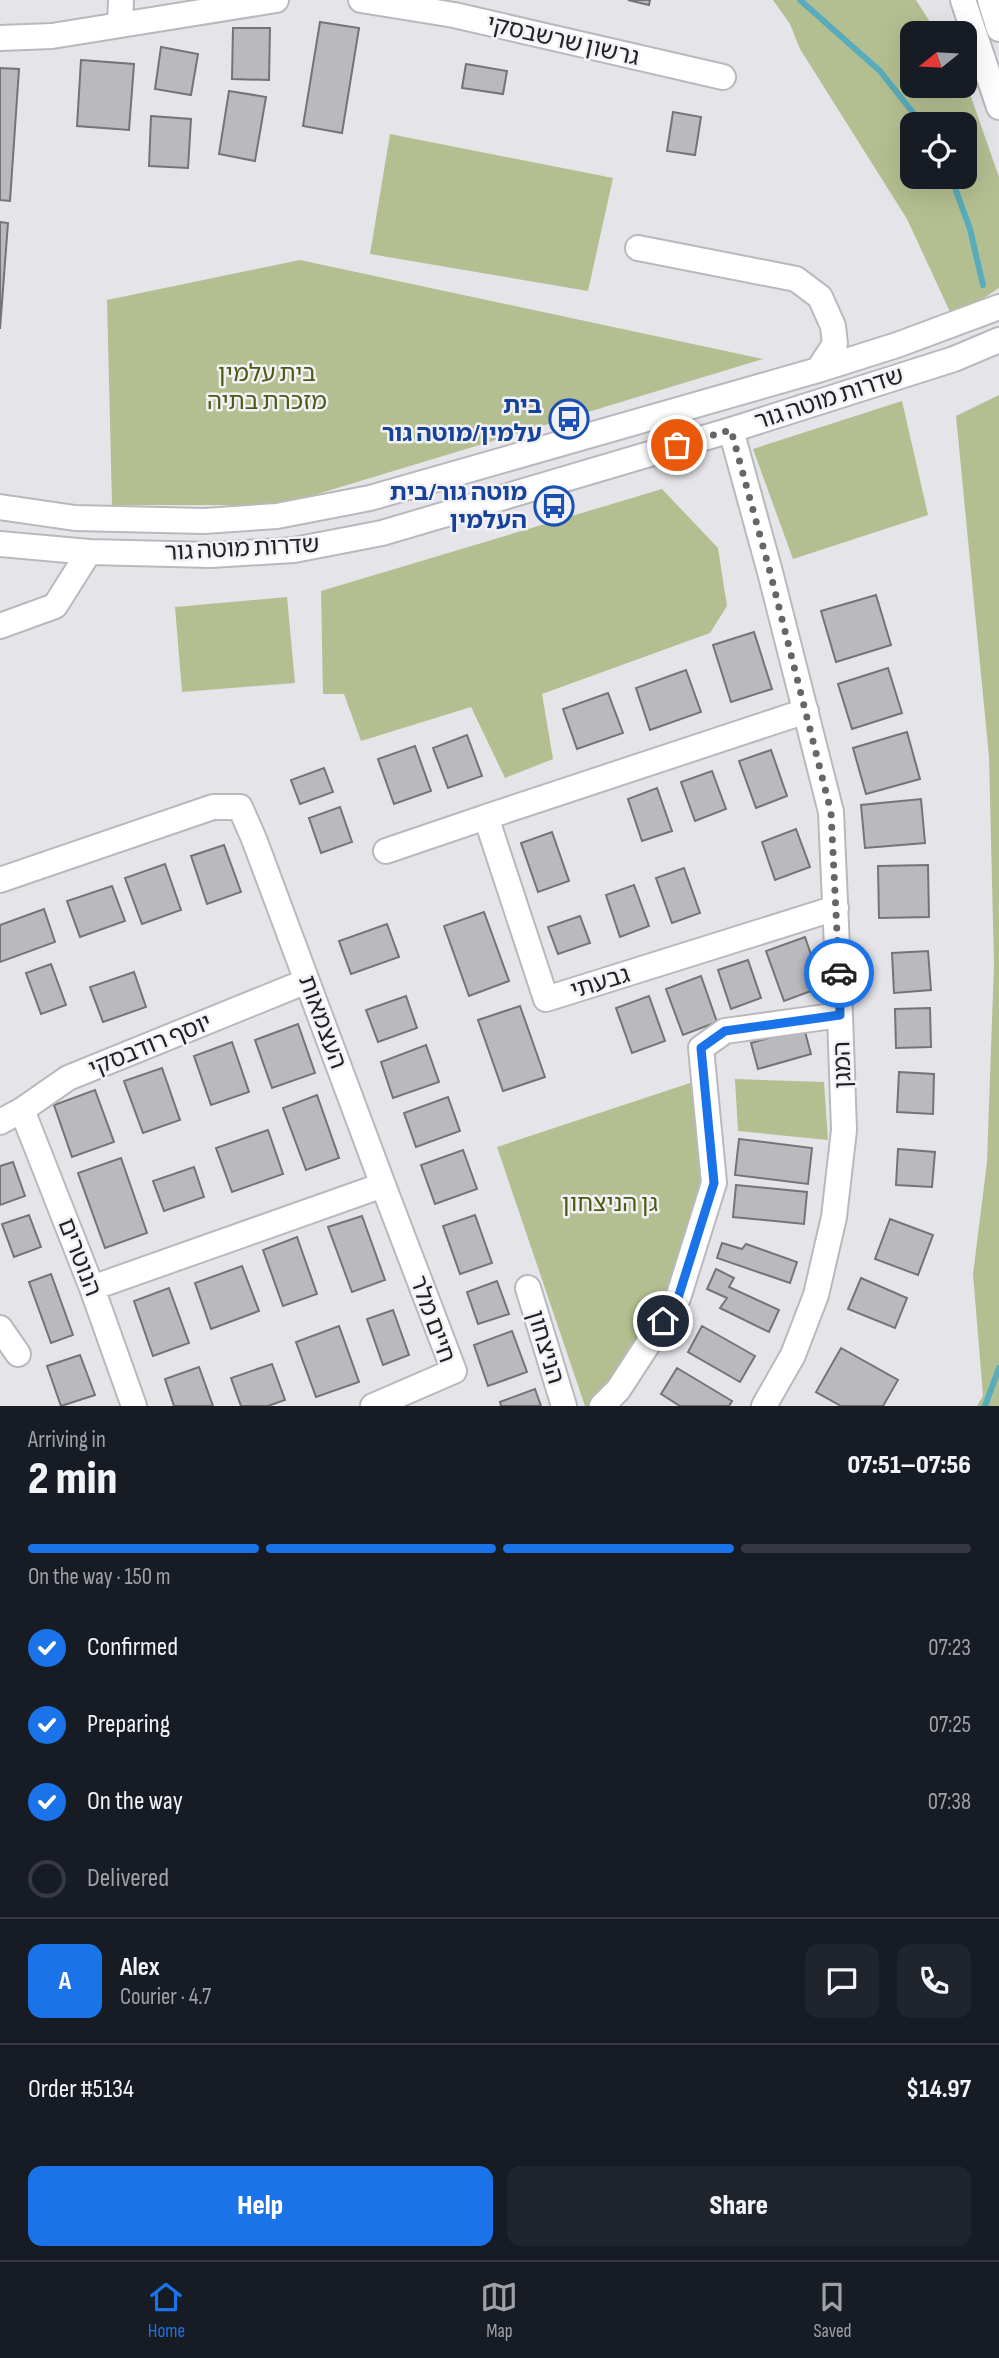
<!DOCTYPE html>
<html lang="en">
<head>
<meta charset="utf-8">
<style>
  body { margin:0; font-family:"Sofia Sans Condensed","Noto Sans Hebrew",sans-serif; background:#20242c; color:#f1f3f6; height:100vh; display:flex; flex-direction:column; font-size:26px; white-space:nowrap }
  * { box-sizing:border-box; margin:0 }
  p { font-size:23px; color:#9ea1a6 }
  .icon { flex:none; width:38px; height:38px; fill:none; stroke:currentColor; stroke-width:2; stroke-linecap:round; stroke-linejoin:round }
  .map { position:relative; height:1406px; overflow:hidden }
  .sheet { display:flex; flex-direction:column; background:#171b24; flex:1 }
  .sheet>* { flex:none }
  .needle { width:46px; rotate:252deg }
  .controls { position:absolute; left:900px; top:21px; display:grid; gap:14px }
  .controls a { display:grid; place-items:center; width:77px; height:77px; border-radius:14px; background:#171b24; box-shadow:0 7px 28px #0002; font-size:35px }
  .pin { position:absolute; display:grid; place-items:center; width:60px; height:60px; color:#fff; margin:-30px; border:4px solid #fff; border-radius:50%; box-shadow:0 2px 7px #0007 }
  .courier { position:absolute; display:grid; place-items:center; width:70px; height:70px; margin:-35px; border:5px solid #1a73e8; border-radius:50%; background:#fff; color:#222; box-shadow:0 2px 9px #0007 }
  .overview em { font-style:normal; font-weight:800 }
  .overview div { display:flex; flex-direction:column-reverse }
  .overview { display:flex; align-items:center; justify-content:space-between; height:119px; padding:0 28px }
  h1 { font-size:46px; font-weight:800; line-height:52px }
  .bar { display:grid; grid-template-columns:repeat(4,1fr); gap:10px 7px; align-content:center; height:84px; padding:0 28px }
  .bar i { height:9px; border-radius:5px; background:#363941 }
  .bar .on { background:#1a73e8 }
  .bar p { grid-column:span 4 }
  .line { display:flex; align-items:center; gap:18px; padding:0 28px; border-top:2px solid #363941 }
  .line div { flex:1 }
  .round { display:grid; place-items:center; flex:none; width:74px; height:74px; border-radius:14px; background:#20242c }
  ol { padding:0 28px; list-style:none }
  li { display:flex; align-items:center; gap:21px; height:77px }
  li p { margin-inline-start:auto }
  li .icon { padding:7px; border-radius:50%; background:#1a73e8; color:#fff; stroke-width:4 }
  li:last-child { color:#9ea1a6 }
  li i { width:38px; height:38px; border:4px solid #363941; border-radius:50% }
  .cta { display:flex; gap:14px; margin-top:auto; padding:14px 28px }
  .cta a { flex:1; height:80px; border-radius:14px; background:#1a73e8; color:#fff; font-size:28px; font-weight:800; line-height:80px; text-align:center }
  .cta a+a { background:#20242c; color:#f1f3f6 }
  .menu { display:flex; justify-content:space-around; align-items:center; height:98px; border-top:2px solid #363941; background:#171b24; font-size:19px; color:#9ea1a6 }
  .menu a { display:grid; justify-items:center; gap:4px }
  .menu .on { color:#1a73e8 }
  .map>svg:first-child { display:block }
  .green { fill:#b4bf91; fill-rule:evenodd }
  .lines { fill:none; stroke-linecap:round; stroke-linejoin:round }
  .stream { stroke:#59acbb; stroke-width:6 }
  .building { fill:#bababe; stroke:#747478; stroke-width:2 }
  .minor-casing { stroke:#b9b9bd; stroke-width:28 }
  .minor { stroke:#fff; stroke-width:24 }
  .done { stroke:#666668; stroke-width:7; stroke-dasharray:0 12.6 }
  .route { stroke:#1a73e8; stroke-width:9 }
  .labels { text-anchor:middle; stroke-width:5; stroke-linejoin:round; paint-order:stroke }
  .street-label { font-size:24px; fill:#222223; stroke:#f2f2f6 }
  .park-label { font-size:24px; fill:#4d5915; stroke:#f2f2f6 }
  .transit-label { font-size:24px; font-weight:bold; fill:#164399; stroke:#f2f2f6; text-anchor:end }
</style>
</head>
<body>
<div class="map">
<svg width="999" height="1406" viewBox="0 0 999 1406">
  <rect width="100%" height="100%" fill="#e5e5e9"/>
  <path class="green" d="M773,0H916L937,33H912V86H964V77L999,177V288L972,306L951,314L907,219L800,49L790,24ZM912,124H964V177H912Z
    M390,134L613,178L588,291L370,254Z
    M300,260L763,359L281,505H112L107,300Z
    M999,395V1406H977L983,1396L973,1274L987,1162L994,964L989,757L956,416Z
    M902,401L928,515L793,559L753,449Z
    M662,489L718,548L727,606L710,633L542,694L553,759L505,778L471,707L361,741L344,694H323L321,591Z
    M287,597L295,683L182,692L175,607Z
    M735,1079L824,1082L828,1140L738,1131Z
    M693,1082L709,1179L674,1298L593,1406H585L497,1147Z"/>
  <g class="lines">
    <path class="stream" d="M800,0L880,71L922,124
      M951,177L970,229L983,285
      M985,1406L999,1368"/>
  </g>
  <path class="building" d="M628,0H650L649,5Z
    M320,22L359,28L342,133L303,126Z
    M233,28H270L269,80L232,79Z
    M161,47L198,54L191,95L155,89Z
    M81,60L134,64L129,130L77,126Z
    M466,64L507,71L503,94L462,88Z
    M0,68L19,69L10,201L0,200Z
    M229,91L266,97L255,161L219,154Z
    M673,112L701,117L695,155L667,151Z
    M151,116L191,119L188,168L149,166Z
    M0,222L8,223L0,329Z
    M876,595L891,645L836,662L821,611Z
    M754,632L772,689L731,702L713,645Z
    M888,668L902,713L852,729L838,684Z
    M686,670L701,712L650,730L636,688Z
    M608,693L623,733L577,749L563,709Z
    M907,732L920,779L866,794L853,748Z
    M467,735L482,776L448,788L433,748Z
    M415,746L431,791L394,804L378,759Z
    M771,750L787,796L756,808L739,761Z
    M324,768L333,792L300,804L291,780Z
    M712,771L726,809L695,821L681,782Z
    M657,788L672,831L642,841L628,799Z
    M921,799L925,843L865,848L861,805Z
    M340,807L352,842L321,853L309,818Z
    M796,829L810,867L775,880L762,842Z
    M552,832L569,881L538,892L521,843Z
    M224,845L241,892L207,904L191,856Z
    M165,864L181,910L142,924L125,878Z
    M928,865L929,917L879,918L878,866Z
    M684,868L700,913L672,923L656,878Z
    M634,885L649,926L620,937L606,895Z
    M112,886L125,921L80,937L67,901Z
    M44,909L55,942L0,962V925Z
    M484,912L509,981L469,996L444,926Z
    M580,916L590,943L558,954L548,927Z
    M387,924L399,957L351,974L339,941Z
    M805,937L822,987L784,1001L766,951Z
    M928,951L931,990L894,993L892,953Z
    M748,960L761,998L731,1009L718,970Z
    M51,964L66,1005L41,1014L26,973Z
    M134,972L146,1007L103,1022L90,987Z
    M701,976L717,1022L683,1035L666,989Z
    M406,996L417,1028L378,1042L366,1010Z
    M649,996L665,1041L632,1053L616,1008Z
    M520,1006L545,1077L503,1091L478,1020Z
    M930,1008L931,1047L896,1048L895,1009Z
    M298,1024L315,1073L272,1088L255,1040Z
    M804,1028L811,1054L758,1069L751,1043Z
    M232,1042L249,1092L211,1105L194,1056Z
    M426,1045L439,1082L393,1098L381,1062Z
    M162,1068L180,1120L143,1133L124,1081Z
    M899,1072L934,1074L933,1114L897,1112Z
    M95,1090L114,1142L72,1157L54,1105Z
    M317,1095L339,1158L306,1170L283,1108Z
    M448,1097L460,1131L416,1147L404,1113Z
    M268,1130L283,1174L232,1192L216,1148Z
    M739,1139L812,1148L808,1184L735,1175Z
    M898,1149L935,1152L932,1187L896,1185Z
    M463,1150L477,1189L435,1204L421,1165Z
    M121,1158L147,1233L105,1248L78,1173Z
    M13,1162L25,1196L0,1205V1166Z
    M194,1167L204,1197L164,1211L153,1181Z
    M736,1185L807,1192L804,1224L733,1217Z
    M29,1215L41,1247L14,1257L2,1224Z
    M475,1215L492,1263L460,1274L443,1226Z
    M362,1216L385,1280L352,1292L328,1227Z
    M890,1219L933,1235L918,1275L875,1259Z
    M297,1237L317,1294L283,1306L263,1250Z
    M722,1243L742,1249L746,1244L797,1262L790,1283L717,1258Z
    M242,1266L259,1311L211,1329L195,1283Z
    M716,1269L734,1278L729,1287L779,1310L769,1332L720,1308L727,1298L707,1289Z
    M51,1274L73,1335L51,1343L29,1282Z
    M861,1278L907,1298L895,1328L848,1309Z
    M497,1281L509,1314L478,1324L467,1292Z
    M169,1288L189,1343L153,1356L134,1301Z
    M393,1310L409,1355L383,1365L367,1319Z
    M339,1326L359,1382L316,1397L296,1342Z
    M702,1326L755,1356L740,1382L688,1352Z
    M512,1331L527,1372L488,1386L474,1345Z
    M841,1348L898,1380L883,1406H841L816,1392Z
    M80,1355L95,1395L61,1406L47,1366Z
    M272,1364L285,1400L268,1406H241L231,1378Z
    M199,1367L213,1406H174L165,1379Z
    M677,1368L732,1401L729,1406H680L661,1394Z
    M535,1389L541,1406H501L500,1402Z"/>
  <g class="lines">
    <g class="minor-casing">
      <path id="minor" d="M361,0L454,15L723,77
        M963,0L999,107
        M990,0L999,29
        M120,25L121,0
        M0,38L52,36L276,0
        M638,248L796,279L820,297L833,326L835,344L818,370
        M731,430L770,572L831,812L840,1015L844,1130L834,1217L816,1295L793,1355L764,1406
        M0,507L75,518L204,521L277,516L370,498L818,370L897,345L999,307
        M0,544L89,552L211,555L294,550L382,533L731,430L954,359L999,340
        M0,626L55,606L89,552
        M806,711L486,817L546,999L836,908
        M386,851L486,817
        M0,880L213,807H240L254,839L383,1185L92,1288
        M22,1110L92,1288L134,1406
        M0,1122L22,1110L68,1078L307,981
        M528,1288L564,1406
        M0,1328L18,1354
        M373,1406L454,1371L383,1185
        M602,1406L618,1390L678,1298L714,1183L701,1048L725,1031L840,1015"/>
    </g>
    <use href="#minor" class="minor"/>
  </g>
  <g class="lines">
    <path class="done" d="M677,445L731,430L770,572L831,812L839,973"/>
    <path class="route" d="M663,1321L678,1298L714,1183L701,1048L725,1031L840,1015L839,973"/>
  </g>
  <defs>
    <g id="bus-ring" transform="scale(2.0125)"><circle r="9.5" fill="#f2f2f6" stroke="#1a4fb4" stroke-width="1.5"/><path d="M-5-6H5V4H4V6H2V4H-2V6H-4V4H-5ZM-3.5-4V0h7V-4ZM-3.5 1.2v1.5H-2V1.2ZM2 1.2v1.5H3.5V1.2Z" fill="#1a4fb4"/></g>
  </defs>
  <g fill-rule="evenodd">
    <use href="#bus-ring" x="569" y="419"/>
    <use href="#bus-ring" x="554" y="506"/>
  </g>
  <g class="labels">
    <g class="street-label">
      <text transform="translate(563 40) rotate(13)" y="8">גרשון שרשבסקי</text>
      <text transform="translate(829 398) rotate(-18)" y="8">שדרות מוטה גור</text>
      <text transform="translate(242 548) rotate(-3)" y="8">שדרות מוטה גור</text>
      <text transform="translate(600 982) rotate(-17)" y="8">גבעתי</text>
      <text transform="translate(323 1022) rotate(70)" y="8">העצמאות</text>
      <text transform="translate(150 1045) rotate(-22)" y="8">יוסף רודבסקי</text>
      <text transform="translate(842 1065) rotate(-92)" y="8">המגן</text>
      <text transform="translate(80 1257) rotate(69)" y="8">הנוטרים</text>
      <text transform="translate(433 1319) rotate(70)" y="8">חיים מלר</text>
      <text transform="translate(546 1347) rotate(73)" y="8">הניצחון</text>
    </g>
    <g class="park-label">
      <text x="267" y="381">בית עלמין<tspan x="267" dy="28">מזכרת בתיה</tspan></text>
      <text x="610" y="1211">גן הניצחון</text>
    </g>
    <g class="transit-label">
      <text x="542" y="413">בית<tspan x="542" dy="28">עלמין/מוטה גור</tspan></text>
      <text x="527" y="500">מוטה גור/בית<tspan x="527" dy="28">העלמין</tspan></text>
    </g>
  </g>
</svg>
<div class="controls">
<a><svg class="needle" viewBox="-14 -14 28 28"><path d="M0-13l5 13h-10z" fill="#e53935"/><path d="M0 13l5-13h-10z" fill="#9ea1a6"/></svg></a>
<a><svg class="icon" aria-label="locate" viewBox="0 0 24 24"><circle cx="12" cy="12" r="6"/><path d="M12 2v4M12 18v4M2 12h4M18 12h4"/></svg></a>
</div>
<div class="pin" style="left:677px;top:445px;background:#ea580c"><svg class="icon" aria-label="bag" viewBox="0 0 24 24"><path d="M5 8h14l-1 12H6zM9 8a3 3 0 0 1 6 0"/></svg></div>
<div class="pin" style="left:663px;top:1321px;background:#1f2937"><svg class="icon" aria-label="home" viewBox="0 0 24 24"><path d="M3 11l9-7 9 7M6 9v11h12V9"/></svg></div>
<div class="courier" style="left:839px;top:973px"><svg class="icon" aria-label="car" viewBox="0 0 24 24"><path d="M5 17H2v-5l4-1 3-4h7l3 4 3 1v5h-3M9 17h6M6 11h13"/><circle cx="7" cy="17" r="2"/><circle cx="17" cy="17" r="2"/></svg></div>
</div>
<section class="sheet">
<div class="overview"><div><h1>2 min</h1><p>Arriving in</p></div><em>07:51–07:56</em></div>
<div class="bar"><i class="on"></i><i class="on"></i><i class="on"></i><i></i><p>On the way · 150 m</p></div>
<ol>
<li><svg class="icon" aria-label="check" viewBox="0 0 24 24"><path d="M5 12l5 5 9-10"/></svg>Confirmed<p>07:23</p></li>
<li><svg class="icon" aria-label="check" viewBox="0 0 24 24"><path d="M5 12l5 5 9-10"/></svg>Preparing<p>07:25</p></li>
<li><svg class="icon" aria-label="check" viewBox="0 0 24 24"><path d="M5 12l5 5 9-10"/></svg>On the way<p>07:38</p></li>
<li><i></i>Delivered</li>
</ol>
<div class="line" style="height:126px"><b class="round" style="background:#1a73e8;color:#fff">A</b><div><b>Alex</b><p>Courier · 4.7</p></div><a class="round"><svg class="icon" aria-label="chat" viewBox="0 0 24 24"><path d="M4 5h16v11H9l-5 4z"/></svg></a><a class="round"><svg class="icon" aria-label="phone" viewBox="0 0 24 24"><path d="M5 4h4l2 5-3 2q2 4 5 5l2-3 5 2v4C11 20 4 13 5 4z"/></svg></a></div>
<div class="line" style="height:91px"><div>Order #5134</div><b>$14.97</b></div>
<div class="cta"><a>Help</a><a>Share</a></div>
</section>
<nav class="menu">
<a class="on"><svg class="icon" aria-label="home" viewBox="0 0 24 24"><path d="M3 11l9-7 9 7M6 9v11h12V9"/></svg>Home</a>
<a><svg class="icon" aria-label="map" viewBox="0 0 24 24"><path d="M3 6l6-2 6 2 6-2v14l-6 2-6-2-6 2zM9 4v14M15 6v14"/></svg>Map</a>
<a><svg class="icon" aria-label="saved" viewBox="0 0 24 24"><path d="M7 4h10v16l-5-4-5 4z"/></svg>Saved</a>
</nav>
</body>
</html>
